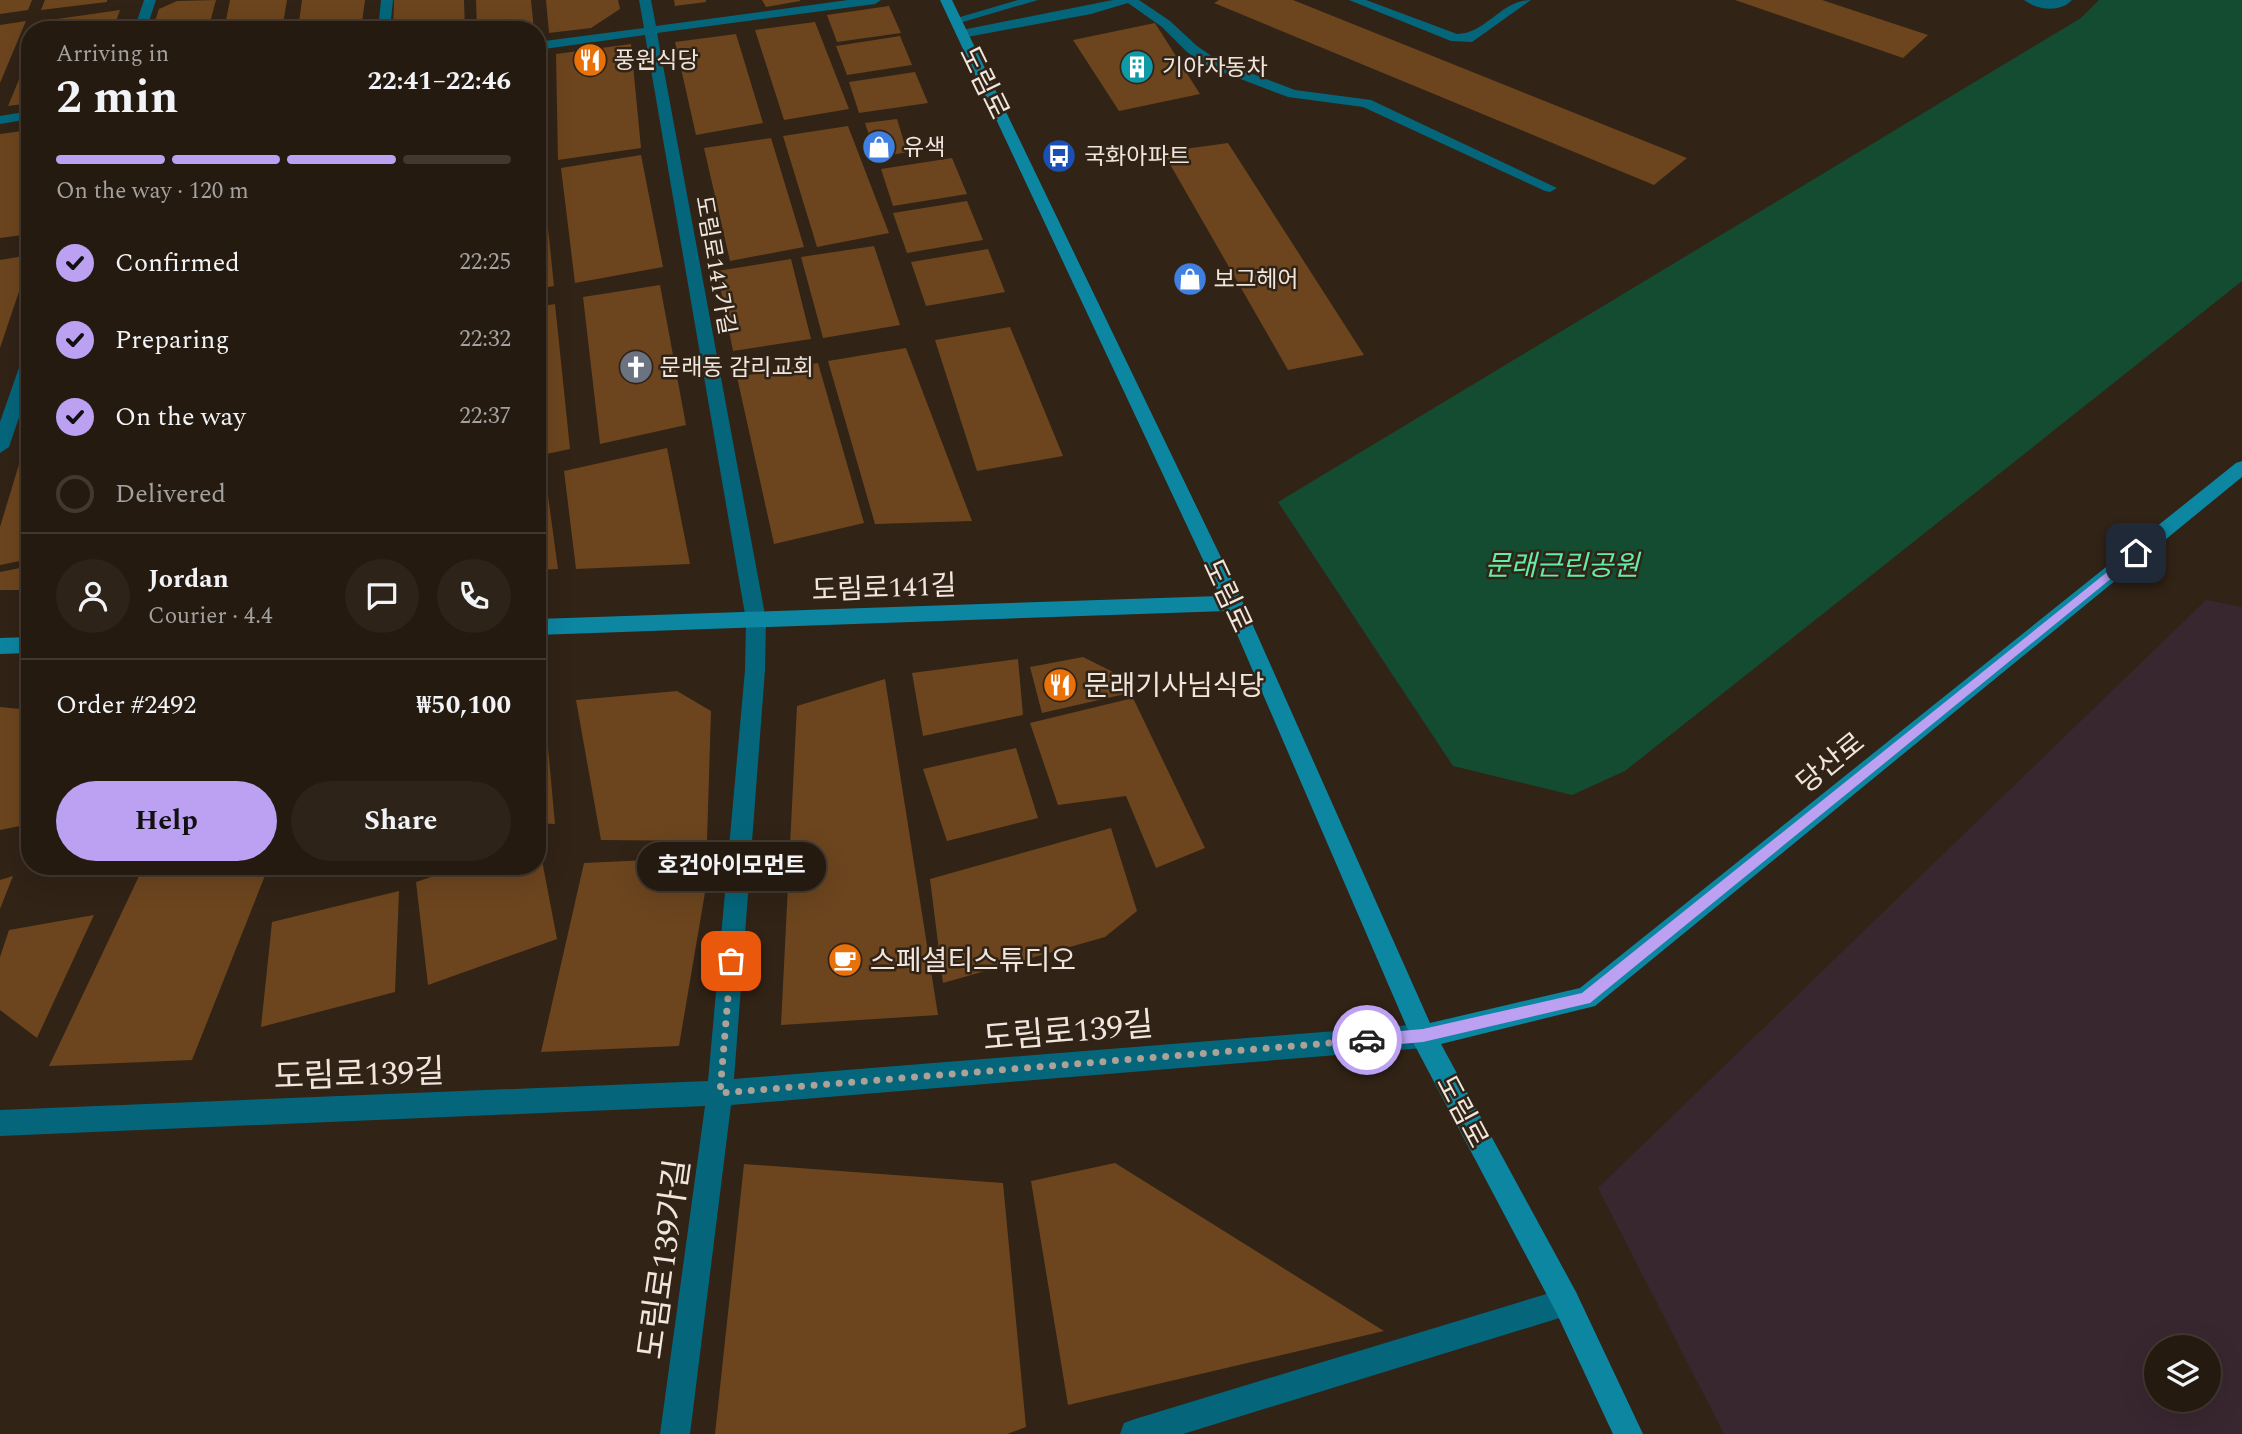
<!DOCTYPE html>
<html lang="en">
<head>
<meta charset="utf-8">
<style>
  body { margin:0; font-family:Spectral,"Noto Sans KR",serif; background:#2d2319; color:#f1f3f6; height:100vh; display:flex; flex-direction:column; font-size:26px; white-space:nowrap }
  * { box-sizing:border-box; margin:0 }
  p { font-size:23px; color:#a3a19f }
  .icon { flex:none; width:38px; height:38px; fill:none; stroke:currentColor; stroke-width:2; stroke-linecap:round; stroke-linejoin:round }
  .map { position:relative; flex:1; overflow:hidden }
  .side { position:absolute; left:21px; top:21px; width:525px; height:854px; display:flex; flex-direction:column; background:#251a10; border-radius:28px; box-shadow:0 7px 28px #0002,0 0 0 2px #423830 }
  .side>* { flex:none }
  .fabs { position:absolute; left:2144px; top:1335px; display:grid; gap:14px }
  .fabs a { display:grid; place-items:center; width:77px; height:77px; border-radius:50%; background:#251a10; box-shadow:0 7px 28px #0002,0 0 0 2px #423830; font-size:35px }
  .pin { position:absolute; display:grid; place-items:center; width:60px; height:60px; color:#fff; margin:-30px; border-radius:14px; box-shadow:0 4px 10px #0006 }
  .courier { position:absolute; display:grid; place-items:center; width:70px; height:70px; margin:-35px; border:5px solid #bca0f2; border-radius:50%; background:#fff; color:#222; box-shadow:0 2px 9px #0007 }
  .bubble { position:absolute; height:49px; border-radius:24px; background:#251a10; box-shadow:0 7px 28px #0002,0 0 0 2px #423830; font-size:23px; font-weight:700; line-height:49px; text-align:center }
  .summary em { font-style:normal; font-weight:700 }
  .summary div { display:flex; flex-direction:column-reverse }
  .summary { display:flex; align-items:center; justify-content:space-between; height:119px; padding:0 35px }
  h1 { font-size:46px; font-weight:700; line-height:52px }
  .bar { display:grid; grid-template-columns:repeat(4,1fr); gap:10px 7px; align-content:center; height:84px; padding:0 35px }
  .bar i { height:9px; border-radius:5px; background:#423830 }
  .bar .on { background:#bca0f2 }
  .bar p { grid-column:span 4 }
  .line { display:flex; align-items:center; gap:18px; padding:0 35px; border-top:2px solid #423830 }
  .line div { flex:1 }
  .round { display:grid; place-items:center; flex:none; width:74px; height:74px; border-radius:37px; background:#2d2319 }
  ol { padding:0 35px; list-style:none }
  li { display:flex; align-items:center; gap:21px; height:77px }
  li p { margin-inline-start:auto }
  li .icon { padding:7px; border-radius:50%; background:#bca0f2; color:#111; stroke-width:4 }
  li:last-child { color:#a3a19f }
  li i { width:38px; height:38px; border:4px solid #423830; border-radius:50% }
  .action { display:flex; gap:14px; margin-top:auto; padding:14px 35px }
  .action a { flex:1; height:80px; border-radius:42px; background:#bca0f2; color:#111; font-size:28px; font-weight:700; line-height:80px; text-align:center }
  .action a+a { background:#2d2319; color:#f1f3f6 }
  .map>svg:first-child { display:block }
  .industrial { fill:#392730; fill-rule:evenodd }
  .green { fill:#144c32 }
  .building { fill:#6c451e }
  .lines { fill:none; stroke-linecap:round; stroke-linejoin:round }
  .lane { fill:#05667b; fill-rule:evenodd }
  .street { fill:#05667b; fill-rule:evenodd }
  .secondary { fill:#0d86a1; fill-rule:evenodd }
  .route { fill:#bca0f2 }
  .done { stroke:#ada298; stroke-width:7; stroke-dasharray:0 12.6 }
  .labels { text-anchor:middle; stroke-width:5; stroke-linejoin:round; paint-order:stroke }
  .far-poi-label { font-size:23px; fill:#f0e6de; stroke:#312316; text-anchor:start }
  .far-street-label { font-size:23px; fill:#f0e6de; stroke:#312316 }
  .street-label { font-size:28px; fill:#f0e6de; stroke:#312316 }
  .park-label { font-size:28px; font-style:italic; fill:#61eda9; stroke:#312316 }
  .poi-label { font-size:28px; fill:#f0e6de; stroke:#312316; text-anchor:start }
  .near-street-label { font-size:33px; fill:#f0e6de; stroke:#312316 }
</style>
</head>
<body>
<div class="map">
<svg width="2242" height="1434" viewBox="0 0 2242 1434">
  <rect width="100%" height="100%" fill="#312316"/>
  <path class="industrial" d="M2206,600L2242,607V1434H1724L1598,1188ZM2156,1348H2208V1400H2156Z"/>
  <path class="green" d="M2099,0H2242V281L1625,771L1572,795L1453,766L1278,502L2081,18Z"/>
  <path class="building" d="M0,0H32L28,10L0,14Z
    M45,0H107V2L41,10Z
    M216,0L208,30H152L159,9L177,1Z
    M230,0H287L282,30H224Z
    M302,0H365L361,30H298Z
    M394,0H464L465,30H393Z
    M476,0H531L534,30H477Z
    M546,0H618L620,9L591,28L549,33Z
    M674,0H706V2L675,6Z
    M762,0H800V1L766,7Z
    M1219,0H1293L1687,158L1654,185L1214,3Z
    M1735,0H1822L1928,35L1903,58Z
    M889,6L901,33L837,42L827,15Z
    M120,10L113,30H39L43,21Z
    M26,21L0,83V25Z
    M815,22L849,109L784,120L755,30Z
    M1155,23L1200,94L1119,111L1073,40Z
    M736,34L763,123L696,135L675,42Z
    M900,36L912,65L847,75L836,46Z
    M631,44L641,148L558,160L556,54Z
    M30,53V103L8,106Z
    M915,72L928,103L859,113L849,82Z
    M897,119L907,152L877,158L865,123Z
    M848,126L889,233L817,247L783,136Z
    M30,130V234L0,238V134Z
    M771,138L804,247L730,261L704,148Z
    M1228,143L1364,355L1288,370L1163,152Z
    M641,155L663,267L575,283L561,168Z
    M952,158L967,194L893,206L881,169Z
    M542,170L554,286L537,289V171Z
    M967,201L983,240L907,253L893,213Z
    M874,246L900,325L823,338L801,257Z
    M988,249L1005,292L926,306L911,262Z
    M30,255V259L0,348V260Z
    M791,259L811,339L733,351L717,271Z
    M660,285L686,425L600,444L583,297Z
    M555,304L570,449L537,456V307Z
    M1010,327L1063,456L977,471L935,340Z
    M906,348L972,521L875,524L828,361Z
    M818,363L864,523L774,544L737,377Z
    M30,428V559L0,565V527Z
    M667,448L690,564L576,569L564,471Z
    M545,474L558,569L537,570V476Z
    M30,566V590H0V572Z
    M1083,657L1123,677L1125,694L1042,713L1030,667Z
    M1018,659L1023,715L923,736L912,673Z
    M885,679L938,1015L781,1025L797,706Z
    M677,691L711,711L707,841L601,840L576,700Z
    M1133,698L1205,848L1156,868L1126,796L1058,805L1030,723Z
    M544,703L555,824L537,823V704Z
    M0,707L30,710V824L0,830Z
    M1016,748L1038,818L947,841L923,769Z
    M1111,828L1137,911L1105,937L943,983L930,879Z
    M541,855L557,939L428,985L416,882L464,866H487L494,871L509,866H537V857Z
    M711,857L679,1046L541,1052L584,863Z
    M268,868L192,1060L49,1066L140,874Z
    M13,876L0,909V880Z
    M399,891L395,992L261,1027L272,922Z
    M94,915L37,1038L0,1010V957L9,930Z
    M1115,1163L1384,1331L1068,1405L1031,1181Z
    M744,1164L1003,1183L1026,1427L1007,1434H715Z"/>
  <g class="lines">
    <path class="lane" d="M1113,0H1139L1170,21L1197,46L1219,61L1295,90L1371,100L1557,188L1550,192L1545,191L1363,107L1288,97L1209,67L1187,52L1162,27L1128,3L1091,14L962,38L956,34L962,30Z
      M1349,0H1366L1457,34C1486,34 1501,0 1531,0L1472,42L1451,41Z"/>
    <path class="street" d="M144,0H156L146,30H134Z
      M381,0H393L390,30H378Z
      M639,0H651L656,26L848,0H881L875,4L657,33L766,620L765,670L734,1079L1423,1024L1432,1028L1435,1036L1432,1044L1423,1048L731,1105L690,1434H660L705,1106L0,1136V1110L708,1081L745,670L746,620L645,35L537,50V42L644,28Z
      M1018,0H1038L956,24L950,20Z
      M2024,0H2072C2060,13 2037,10 2024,0Z
      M30,111V119L0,124V116Z
      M30,354V385L9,447L0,453V422L22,359Z
      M1566,1288L1576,1292L1580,1302L1576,1312L1566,1316L1183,1434H1120L1124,1423L1135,1419Z"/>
    <path class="secondary" d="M940,0H952L1243,603L1430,1023L1580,988L2236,463L2242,461V477L1595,1006L1441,1044L1576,1292L1643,1434H1613L1556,1312L1414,1044L1227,611L537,635V619L1220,596Z
      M30,637V653L0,654V638Z"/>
  </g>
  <path class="route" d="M2136,549L2141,553L2140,555L1590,1003L1423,1042L1367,1047L1362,1045V1036L1367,1034L1423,1029L1582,993Z"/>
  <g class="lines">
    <path class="done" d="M731,961L720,1093L1367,1040"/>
  </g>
  <defs>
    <g id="restaurant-disc" transform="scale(1.75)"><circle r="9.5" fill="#e8710a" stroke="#312316"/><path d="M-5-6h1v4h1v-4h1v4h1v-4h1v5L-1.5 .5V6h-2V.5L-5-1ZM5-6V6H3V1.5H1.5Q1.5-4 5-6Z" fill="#fff"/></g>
    <g id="building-disc" transform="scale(1.75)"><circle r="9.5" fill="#0f9aa8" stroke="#312316"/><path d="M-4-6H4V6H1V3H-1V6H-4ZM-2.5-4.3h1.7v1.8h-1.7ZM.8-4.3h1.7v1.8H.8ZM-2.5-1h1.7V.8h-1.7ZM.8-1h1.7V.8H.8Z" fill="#fff"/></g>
    <g id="shop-disc" transform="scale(1.75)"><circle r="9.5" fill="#3f7fe0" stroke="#312316"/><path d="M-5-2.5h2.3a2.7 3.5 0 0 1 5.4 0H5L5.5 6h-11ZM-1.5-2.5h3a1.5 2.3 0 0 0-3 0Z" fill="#fff"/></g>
    <g id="bus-disc" transform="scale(1.75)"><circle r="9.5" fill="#1a4fb4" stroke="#312316"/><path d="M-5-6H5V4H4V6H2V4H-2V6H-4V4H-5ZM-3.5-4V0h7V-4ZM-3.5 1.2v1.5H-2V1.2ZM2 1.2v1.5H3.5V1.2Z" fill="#fff"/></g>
    <g id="church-disc" transform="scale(1.75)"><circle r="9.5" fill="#6b7280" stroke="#312316"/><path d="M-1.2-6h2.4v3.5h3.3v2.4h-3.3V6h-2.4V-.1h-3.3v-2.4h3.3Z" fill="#fff"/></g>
    <g id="cafe-disc" transform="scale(1.75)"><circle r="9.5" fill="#e8710a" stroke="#312316"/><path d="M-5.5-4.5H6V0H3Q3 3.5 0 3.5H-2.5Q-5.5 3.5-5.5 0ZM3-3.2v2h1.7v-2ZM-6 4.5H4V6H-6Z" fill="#fff"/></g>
  </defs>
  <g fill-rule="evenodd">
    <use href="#restaurant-disc" x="590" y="60"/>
    <use href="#building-disc" x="1137" y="67"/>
    <use href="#shop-disc" x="879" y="147"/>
    <use href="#bus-disc" x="1059" y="156"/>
    <use href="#shop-disc" x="1190" y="279"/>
    <use href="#church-disc" x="636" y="367"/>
    <use href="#restaurant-disc" x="1060" y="685"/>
    <use href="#cafe-disc" x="845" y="960"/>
  </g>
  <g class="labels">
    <g class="far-poi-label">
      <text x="614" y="68">풍원식당</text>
      <text x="1162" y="75">기아자동차</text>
      <text x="903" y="155">유색</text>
      <text x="1084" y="164">국화아파트</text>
      <text x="1214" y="287">보그헤어</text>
      <text x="660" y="375">문래동 감리교회</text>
    </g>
    <g class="far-street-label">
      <text transform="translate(716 265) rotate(80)" y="8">도림로141가길</text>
    </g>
    <g class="street-label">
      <text transform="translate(985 82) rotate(64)" y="10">도림로</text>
      <text transform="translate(884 587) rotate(-2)" y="10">도림로141길</text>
      <text transform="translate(1228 595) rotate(65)" y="10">도림로</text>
      <text transform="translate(1830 762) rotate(-39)" y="10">당산로</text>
      <text transform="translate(1463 1111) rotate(62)" y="10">도림로</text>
    </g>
    <g class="park-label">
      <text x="1562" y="575">문래근린공원</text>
    </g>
    <g class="poi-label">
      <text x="1084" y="695">문래기사님식당</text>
      <text x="870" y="970">스페셜티스튜디오</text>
    </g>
    <g class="near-street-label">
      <text transform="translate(1068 1030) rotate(-5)" y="12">도림로139길</text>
      <text transform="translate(359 1073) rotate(-2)" y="12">도림로139길</text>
      <text transform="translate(663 1259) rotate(-82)" y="12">도림로139가길</text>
    </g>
  </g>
</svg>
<div class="fabs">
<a><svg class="icon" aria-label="layers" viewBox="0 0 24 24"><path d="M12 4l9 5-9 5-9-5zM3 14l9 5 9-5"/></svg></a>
</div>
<div class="pin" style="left:731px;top:961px;background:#ea580c"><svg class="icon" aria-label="bag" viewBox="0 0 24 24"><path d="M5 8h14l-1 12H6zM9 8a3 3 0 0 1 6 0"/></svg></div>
<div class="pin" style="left:2136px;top:553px;background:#1f2937"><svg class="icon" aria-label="home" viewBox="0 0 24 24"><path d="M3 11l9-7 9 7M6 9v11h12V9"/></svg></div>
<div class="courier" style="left:1367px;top:1040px"><svg class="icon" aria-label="car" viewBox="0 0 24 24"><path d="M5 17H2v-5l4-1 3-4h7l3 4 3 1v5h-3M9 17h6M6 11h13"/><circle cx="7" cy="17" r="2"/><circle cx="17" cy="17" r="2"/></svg></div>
<div class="bubble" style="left:637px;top:842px;width:189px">호건아이모먼트</div>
<section class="side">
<div class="summary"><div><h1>2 min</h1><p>Arriving in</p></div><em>22:41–22:46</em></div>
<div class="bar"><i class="on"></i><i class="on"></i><i class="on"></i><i></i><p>On the way · 120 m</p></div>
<ol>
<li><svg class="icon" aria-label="check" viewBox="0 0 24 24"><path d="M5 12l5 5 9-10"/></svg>Confirmed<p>22:25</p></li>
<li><svg class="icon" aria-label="check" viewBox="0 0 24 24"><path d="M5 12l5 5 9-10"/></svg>Preparing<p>22:32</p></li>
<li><svg class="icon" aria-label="check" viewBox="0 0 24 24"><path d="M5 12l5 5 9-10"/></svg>On the way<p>22:37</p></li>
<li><i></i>Delivered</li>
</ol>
<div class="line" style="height:126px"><a class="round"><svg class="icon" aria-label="person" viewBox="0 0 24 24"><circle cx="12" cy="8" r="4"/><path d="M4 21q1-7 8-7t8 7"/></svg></a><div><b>Jordan</b><p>Courier · 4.4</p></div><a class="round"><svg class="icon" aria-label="chat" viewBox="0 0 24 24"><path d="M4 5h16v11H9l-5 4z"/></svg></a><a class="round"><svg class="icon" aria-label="phone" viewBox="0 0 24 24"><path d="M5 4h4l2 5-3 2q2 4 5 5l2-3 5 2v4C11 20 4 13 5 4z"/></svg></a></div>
<div class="line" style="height:91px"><div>Order #2492</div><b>₩50,100</b></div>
<div class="action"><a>Help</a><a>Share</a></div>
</section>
</div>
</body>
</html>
